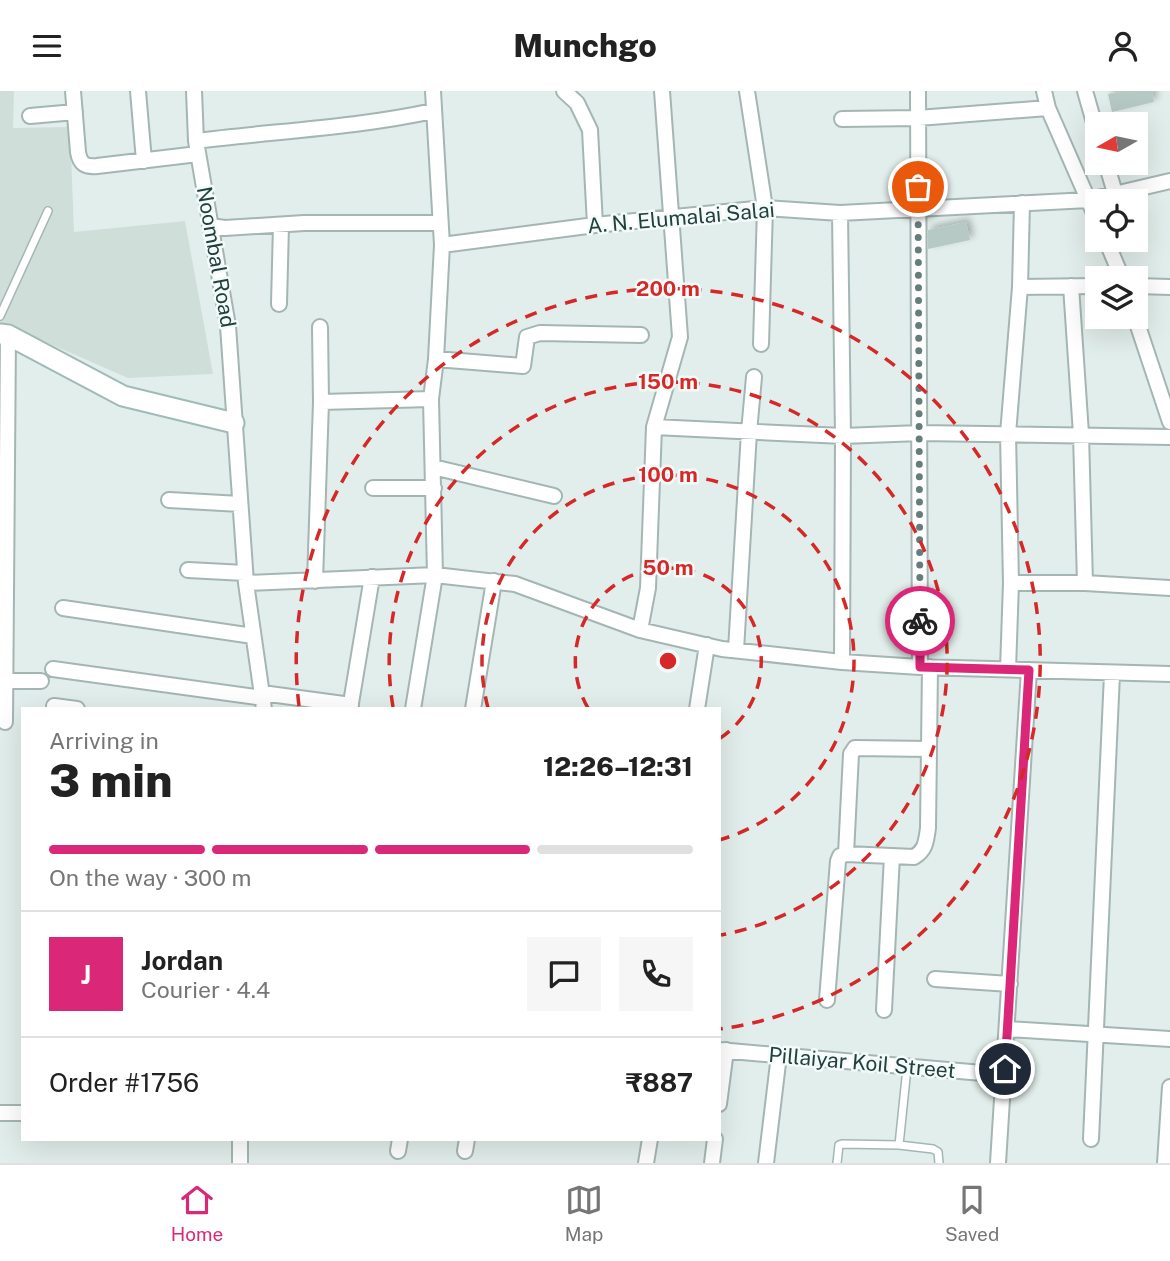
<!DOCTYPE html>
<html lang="en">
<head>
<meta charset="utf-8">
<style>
  body { margin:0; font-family:"Public Sans",sans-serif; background:#f6f6f6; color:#222; height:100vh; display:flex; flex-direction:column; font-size:26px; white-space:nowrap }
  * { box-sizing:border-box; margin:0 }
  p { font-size:23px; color:#767676 }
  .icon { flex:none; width:38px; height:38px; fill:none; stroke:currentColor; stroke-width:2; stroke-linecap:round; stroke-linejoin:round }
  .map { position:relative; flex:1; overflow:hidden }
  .panel { position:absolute; left:21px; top:616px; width:700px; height:434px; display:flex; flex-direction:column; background:#fff; border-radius:0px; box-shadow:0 7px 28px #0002 }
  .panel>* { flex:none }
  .needle { width:46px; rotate:261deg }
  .buttons { position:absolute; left:1085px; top:21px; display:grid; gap:14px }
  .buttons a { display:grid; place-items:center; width:63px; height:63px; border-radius:0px; background:#fff; box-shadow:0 7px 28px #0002; font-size:35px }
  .pin { position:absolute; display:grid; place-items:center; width:60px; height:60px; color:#fff; margin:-30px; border:4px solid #fff; border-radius:50%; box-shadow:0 2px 7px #0007 }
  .courier { position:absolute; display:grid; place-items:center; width:70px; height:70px; margin:-35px; border:5px solid #db2777; border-radius:50%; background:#fff; color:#222; box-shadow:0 2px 9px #0007 }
  .head em { font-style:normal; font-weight:800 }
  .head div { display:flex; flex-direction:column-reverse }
  .head { display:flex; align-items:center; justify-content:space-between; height:119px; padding:0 28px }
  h1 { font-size:46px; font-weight:800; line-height:52px }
  .bar { display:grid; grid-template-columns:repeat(4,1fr); gap:10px 7px; align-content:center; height:84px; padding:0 28px }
  .bar i { height:9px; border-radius:5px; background:#e0e0e0 }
  .bar .selected { background:#db2777 }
  .bar p { grid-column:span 4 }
  .line { display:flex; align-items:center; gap:18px; padding:0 28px; border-top:2px solid #e0e0e0 }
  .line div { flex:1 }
  .round { display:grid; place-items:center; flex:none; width:74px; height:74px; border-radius:0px; background:#f6f6f6 }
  header { display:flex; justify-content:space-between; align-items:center; height:91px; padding:0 28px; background:#fff; font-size:32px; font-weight:800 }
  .dock { display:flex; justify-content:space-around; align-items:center; height:98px; border-top:2px solid #e0e0e0; background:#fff; font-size:19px; color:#767676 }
  .dock a { display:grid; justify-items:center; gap:4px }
  .dock .selected { color:#db2777 }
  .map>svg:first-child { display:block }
  .built { fill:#d0deda }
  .building { fill:#b7c9c4; filter:url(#shadow) }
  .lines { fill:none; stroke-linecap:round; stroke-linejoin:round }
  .lane-casing { stroke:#a4b6b4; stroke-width:10 }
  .street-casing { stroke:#a4b6b4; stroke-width:18 }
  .secondary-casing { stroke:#a0bab6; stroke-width:23 }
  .lane { stroke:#fff; stroke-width:7 }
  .street { stroke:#fff; stroke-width:14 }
  .secondary { stroke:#fff; stroke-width:19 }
  .done { stroke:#657d7b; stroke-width:7; stroke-dasharray:0 12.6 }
  .route { stroke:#db2777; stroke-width:9 }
  .ring { fill:none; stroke:#d62828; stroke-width:3.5; stroke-dasharray:12 9 }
  .labels { text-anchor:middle; stroke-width:5; stroke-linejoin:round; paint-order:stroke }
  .street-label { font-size:21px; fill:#21403e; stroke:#f3faf8 }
  .centre { fill:#d62828; stroke:#f3faf8; stroke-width:3.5 }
  .ring-label { font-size:21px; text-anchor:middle; font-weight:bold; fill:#d62828; stroke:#f3faf8; stroke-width:5; stroke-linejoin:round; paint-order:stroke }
</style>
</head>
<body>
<header><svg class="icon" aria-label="menu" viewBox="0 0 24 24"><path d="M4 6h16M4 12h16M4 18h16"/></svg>Munchgo<svg class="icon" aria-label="person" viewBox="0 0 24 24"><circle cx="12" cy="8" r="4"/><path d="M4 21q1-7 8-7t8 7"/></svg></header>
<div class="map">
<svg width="1170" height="1072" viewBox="0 0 1170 1072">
  <defs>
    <filter id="shadow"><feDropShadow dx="4" dy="-4" stdDeviation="3.5" flood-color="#0004"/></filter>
  </defs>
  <rect width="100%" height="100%" fill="#e2eeeb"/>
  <path class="built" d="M0,0H14L13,37L70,36L74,141L185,130L213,283L128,287L0,231Z"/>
  <path class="building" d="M1123,0H1152L1154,11L1112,21L1108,3Z
    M966,131L970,149L928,158V139Z"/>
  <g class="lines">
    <g class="lane-casing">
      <path id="lane" d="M0,225L48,120
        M899,1054L907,977
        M837,1072L839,1054L842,1053L899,1054L933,1058L938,1061L939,1072"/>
    </g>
    <g class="street-casing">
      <path id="street" d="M73,0L78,61C80,73 85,76 97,75L198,63
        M138,0L144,70
        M194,0L196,50L228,235L246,492L264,618
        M564,0L577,12L590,39L595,134
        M747,0L765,117L761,253
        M918,0L920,576
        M1044,0L1048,17L1097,129
        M1085,0L1097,42
        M30,25L75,21
        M842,28L918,27L1048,17
        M196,50C275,40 355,37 433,20
        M1106,72L1115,102
        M1022,112L1020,196L1008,343L1011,492H1085L1170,497
        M840,122L843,345L842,571
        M210,135L225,137L304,132H440
        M1106,149L1122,187
        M442,154L595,134L765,117L840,122L1089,109L1170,90
        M1071,195L1081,343L1085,492
        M1136,195L1170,196
        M1020,196L1097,195
        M279,213L281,134
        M1135,226L1170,331
        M436,268L523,275L527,246L540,242L641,244
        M321,311L431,308
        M654,336L843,345L920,342L1170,346
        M433,376L554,405
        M373,397H434
        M169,409L240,413
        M188,479L245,482
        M315,490L321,311L320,236
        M246,492L435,484L515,493L640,539L722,558L842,571L920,576L1170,583
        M63,517L253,545
        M640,539L648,497L654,336L680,246L662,0
        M736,559L749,341L754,286
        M53,578L263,607
        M1008,578L1011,492
        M5,590H41
        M262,602L351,614
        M54,615L77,618
        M350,618L372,486
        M413,618L435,484L431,308L436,268L442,154L433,0
        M473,618L494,490
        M697,618L707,554
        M5,631L8,244
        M846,763L851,663L855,657L929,658
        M935,888L1010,893
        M827,909L838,770L840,765L846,763L914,766C926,759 926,750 928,737L930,576
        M884,919L892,765
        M1007,938L1170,948
        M719,959L1005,984
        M719,1013L726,959
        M0,1022H23
        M1091,1048L1112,583
        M398,1060L400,1048
        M465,1060L467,1048
        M240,1072V1048
        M646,1072L650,1048
        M712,1072L715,1048
        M766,1072L779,964
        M998,1072L1029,579
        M1165,1072L1170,996"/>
    </g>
    <g class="secondary-casing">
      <path id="secondary" d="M0,243L8,244L123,305L234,332"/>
    </g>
    <use href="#lane" class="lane"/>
    <use href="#street" class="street"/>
    <use href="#secondary" class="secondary"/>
  </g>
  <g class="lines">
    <path class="done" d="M918,96L920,530"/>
    <path class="route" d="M920,530V576L1029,579L1005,978"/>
  </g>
  <g class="ring">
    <path d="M588 617A93 93 0 1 1 719 648"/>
    <path d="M488 617A186 186 0 1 1 719 749"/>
    <path d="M393 616A279 279 0 1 1 721 844"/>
    <path d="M299 615A372 372 0 1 1 720 938"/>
  </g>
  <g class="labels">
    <g class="street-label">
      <text transform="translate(681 127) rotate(-5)" y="7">A. N. Elumalai Salai</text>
      <text transform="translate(216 166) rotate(80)" y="7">Noombal Road</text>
      <text transform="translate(862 972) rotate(5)" y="7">Pillaiyar Koil Street</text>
    </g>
  </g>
  <circle cx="668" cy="570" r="10" class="centre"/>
  <g class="ring-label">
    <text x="668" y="205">200 m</text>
    <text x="668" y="298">150 m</text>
    <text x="668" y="391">100 m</text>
    <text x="668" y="484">50 m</text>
  </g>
</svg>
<div class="buttons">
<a><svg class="needle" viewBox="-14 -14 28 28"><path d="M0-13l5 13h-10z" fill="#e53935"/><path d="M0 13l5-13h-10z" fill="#767676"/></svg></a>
<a><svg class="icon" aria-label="locate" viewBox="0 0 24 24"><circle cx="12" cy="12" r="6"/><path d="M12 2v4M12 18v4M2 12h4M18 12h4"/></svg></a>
<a><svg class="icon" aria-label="layers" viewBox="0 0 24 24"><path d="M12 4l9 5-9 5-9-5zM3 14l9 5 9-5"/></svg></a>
</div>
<div class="pin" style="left:918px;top:96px;background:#ea580c"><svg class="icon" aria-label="bag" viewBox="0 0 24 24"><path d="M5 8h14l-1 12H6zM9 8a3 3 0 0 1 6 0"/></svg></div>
<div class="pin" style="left:1005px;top:978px;background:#1f2937"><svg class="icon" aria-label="home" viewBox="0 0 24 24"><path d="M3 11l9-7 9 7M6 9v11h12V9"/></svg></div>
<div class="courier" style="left:920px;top:530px"><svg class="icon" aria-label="bike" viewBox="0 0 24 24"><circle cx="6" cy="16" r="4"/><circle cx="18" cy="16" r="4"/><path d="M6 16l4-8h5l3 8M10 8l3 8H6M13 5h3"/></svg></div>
<section class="panel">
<div class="head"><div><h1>3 min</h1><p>Arriving in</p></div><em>12:26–12:31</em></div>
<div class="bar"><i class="selected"></i><i class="selected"></i><i class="selected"></i><i></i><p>On the way · 300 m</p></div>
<div class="line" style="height:126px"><b class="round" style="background:#db2777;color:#fff">J</b><div><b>Jordan</b><p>Courier · 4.4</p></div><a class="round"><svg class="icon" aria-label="chat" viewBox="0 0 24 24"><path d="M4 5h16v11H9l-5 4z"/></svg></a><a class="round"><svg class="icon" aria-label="phone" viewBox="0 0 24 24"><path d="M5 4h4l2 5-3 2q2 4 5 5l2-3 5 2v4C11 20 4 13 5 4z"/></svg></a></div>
<div class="line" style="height:91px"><div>Order #1756</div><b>₹887</b></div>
</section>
</div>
<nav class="dock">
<a class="selected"><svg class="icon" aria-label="home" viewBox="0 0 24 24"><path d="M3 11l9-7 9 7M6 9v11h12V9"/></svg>Home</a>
<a><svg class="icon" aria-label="map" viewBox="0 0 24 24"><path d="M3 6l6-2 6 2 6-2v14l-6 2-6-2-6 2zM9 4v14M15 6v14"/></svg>Map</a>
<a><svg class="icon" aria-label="saved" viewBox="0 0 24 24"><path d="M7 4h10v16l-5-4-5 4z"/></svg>Saved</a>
</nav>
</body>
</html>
